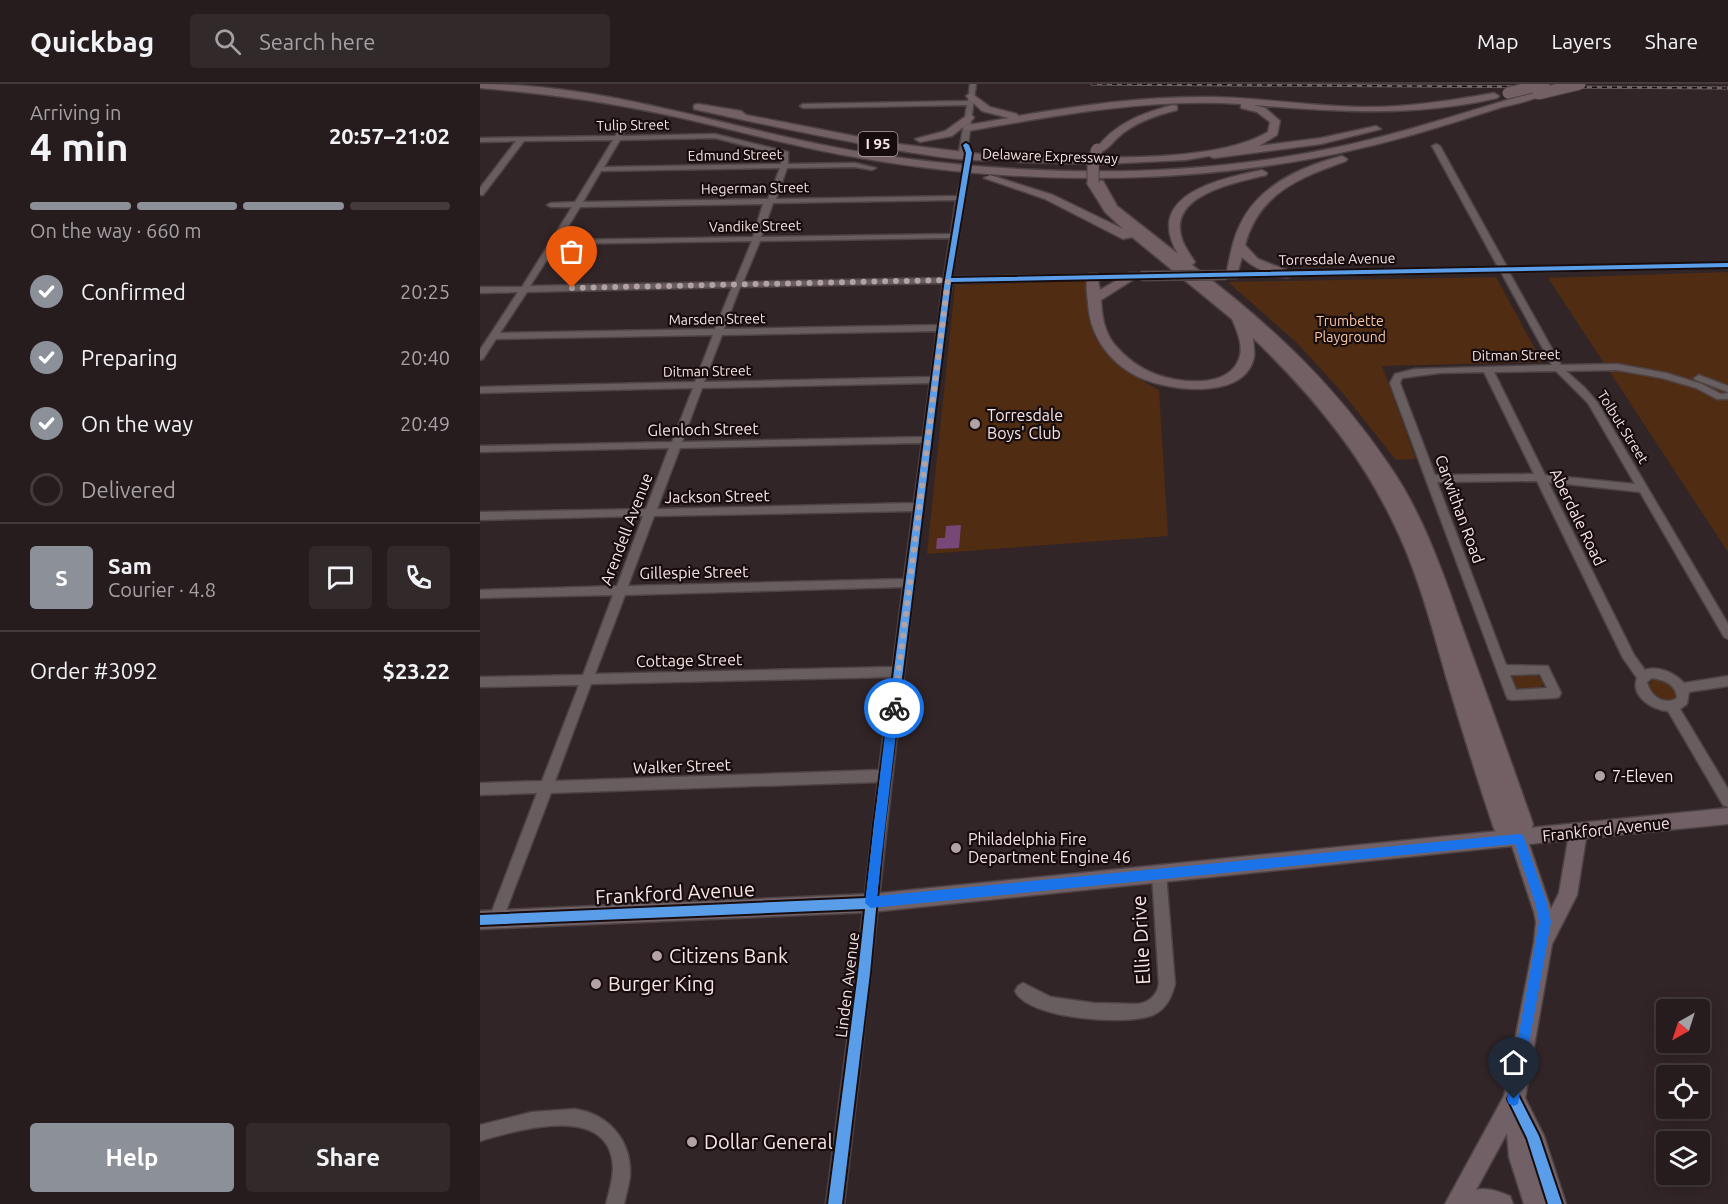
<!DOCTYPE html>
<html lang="en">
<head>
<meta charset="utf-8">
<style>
  body { margin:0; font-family:Ubuntu,sans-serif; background:#32292a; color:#f1f3f6; height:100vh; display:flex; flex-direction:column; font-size:22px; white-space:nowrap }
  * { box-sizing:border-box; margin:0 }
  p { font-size:20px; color:#a4a1a4 }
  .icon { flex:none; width:33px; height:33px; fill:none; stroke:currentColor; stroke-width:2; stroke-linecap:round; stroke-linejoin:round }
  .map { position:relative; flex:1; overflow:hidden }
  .drawer { display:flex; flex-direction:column; background:#261c1d; width:480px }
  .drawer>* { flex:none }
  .needle { width:39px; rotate:219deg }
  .fabs { position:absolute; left:1176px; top:915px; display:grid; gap:12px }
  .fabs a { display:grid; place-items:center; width:54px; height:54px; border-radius:6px; background:#261c1d; box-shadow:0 3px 15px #0003,0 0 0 2px #423a3b; font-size:30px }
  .pin { position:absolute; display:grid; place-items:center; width:51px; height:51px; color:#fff; margin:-62px -26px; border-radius:50% 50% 50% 0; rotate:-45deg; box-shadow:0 0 6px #0007 }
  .pin .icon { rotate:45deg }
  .courier { position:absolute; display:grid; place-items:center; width:60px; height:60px; margin:-30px; border:4px solid #1a73e8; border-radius:50%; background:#fff; color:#222; box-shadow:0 2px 8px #0007 }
  .head em { font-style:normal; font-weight:700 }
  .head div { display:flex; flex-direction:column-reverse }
  .head { display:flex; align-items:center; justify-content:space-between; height:102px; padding:0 30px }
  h1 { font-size:39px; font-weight:700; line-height:45px }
  .bar { display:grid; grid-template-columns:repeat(4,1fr); gap:9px 6px; align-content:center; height:72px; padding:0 30px }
  .bar i { height:8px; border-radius:4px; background:#423a3b }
  .bar .active { background:#8c9099 }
  .bar p { grid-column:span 4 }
  .line { display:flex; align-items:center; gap:15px; padding:0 30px; border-top:2px solid #423a3b }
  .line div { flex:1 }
  .round { display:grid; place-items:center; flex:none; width:63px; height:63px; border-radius:6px; background:#32292a }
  ol { padding:0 30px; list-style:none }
  li { display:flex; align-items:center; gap:18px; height:66px }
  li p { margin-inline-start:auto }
  li .icon { padding:6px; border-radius:50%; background:#8c9099; color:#fff; stroke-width:4 }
  li:last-child { color:#a4a1a4 }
  li i { width:33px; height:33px; border:3px solid #423a3b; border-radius:50% }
  .cta { display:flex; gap:12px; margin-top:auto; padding:12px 30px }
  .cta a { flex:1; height:69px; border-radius:6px; background:#8c9099; color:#fff; font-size:24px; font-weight:700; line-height:69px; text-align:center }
  .cta a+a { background:#32292a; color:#f1f3f6 }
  header { display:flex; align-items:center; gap:36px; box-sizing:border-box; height:84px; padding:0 30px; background:#261c1d; border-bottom:2px solid #423a3b }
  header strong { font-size:28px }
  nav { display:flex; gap:33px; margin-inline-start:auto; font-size:21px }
  .search { width:420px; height:54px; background:#32292a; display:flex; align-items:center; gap:15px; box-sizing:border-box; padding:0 21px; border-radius:6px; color:#a4a1a4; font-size:22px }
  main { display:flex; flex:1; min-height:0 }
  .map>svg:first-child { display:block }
  .green { fill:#4f2c12 }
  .water { fill:#764777 }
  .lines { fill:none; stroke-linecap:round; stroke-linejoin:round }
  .minor-casing { stroke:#4d4244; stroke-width:3 }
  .major-casing { stroke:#4d4244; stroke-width:3 }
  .highway-casing { stroke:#4d4244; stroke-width:3 }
  .minor { fill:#685e5f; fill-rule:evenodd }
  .major { fill:#716166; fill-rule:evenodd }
  .highway { fill:#726065; fill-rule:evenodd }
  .rail-casing { stroke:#6e6465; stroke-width:3 }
  .rail { stroke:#180d0e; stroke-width:1.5; stroke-dasharray:5; stroke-linecap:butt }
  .minor-bridge-far1-casing { stroke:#4d4244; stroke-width:9; stroke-linecap:butt }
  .minor-bridge-casing { stroke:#4d4244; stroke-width:11; stroke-linecap:butt }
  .highway-bridge-casing { stroke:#4d4244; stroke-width:13; stroke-linecap:butt }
  .minor-bridge-far1 { stroke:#685e5f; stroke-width:8 }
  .minor-bridge { stroke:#685e5f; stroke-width:9 }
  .highway-bridge { stroke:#726065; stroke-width:11 }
  .cycleway-casing { stroke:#180d0e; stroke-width:4 }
  .cycleway { fill:#5a9eea; fill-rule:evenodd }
  .route { fill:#1a73e8 }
  .done { stroke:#b2a2a3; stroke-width:6; stroke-dasharray:0 10.8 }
  .poi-dot { fill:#b2a2a3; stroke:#180d0e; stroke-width:2 }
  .labels { text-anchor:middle; stroke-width:4.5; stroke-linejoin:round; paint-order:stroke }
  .far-street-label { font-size:14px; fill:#f7e5e6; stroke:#180d0e }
  .far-park-label { font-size:14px; fill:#fdc7a2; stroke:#180d0e }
  .shield { fill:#180d0e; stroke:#b4a4a5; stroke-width:1.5 }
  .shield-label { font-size:15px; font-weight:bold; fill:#f7e5e6 }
  .poi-label { font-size:16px; fill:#f7e5e6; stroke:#180d0e; text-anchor:start }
  .street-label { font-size:16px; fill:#f7e5e6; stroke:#180d0e }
  .near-street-label { font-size:20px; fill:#f7e5e6; stroke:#180d0e }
  .near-poi-label { font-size:20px; fill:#f7e5e6; stroke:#180d0e; text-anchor:start }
</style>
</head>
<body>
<header>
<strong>Quickbag</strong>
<div class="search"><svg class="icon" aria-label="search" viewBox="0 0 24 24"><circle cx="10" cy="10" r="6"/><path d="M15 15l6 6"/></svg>Search here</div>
<nav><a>Map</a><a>Layers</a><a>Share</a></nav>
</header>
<main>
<section class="drawer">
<div class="head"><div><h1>4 min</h1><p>Arriving in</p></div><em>20:57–21:02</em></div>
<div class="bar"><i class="active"></i><i class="active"></i><i class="active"></i><i></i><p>On the way · 660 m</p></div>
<ol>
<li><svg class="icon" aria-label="check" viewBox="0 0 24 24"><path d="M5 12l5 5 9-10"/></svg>Confirmed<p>20:25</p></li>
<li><svg class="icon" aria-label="check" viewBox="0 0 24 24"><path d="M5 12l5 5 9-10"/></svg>Preparing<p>20:40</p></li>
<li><svg class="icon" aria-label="check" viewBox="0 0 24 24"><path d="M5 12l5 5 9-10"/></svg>On the way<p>20:49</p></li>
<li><i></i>Delivered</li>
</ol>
<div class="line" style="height:108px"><b class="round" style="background:#8c9099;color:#fff">S</b><div><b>Sam</b><p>Courier · 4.8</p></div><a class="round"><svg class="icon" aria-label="chat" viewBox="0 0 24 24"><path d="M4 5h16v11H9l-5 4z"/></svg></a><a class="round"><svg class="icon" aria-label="phone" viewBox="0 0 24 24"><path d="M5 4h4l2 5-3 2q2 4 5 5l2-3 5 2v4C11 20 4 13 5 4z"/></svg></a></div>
<div class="line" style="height:78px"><div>Order #3092</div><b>$23.22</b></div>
<div class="cta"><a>Help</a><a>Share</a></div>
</section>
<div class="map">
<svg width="1248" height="1120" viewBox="0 0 1248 1120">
  <rect width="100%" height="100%" fill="#322527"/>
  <path class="green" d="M1248,188V468L1068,194Z
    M1016,193L1062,278L902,282L936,375L916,376L861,307L817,259L748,198Z
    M607,197C607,208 607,219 608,230C613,267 649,290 679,306L688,452L447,470L475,201Z
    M1055,590L1064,598L1061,605L1042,606L1035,604L1030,593Z
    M1173,596H1183L1195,605L1196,614L1191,618L1178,616L1167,603Z"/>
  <path class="water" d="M481,441L479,464L456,465L457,454H465L466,442Z"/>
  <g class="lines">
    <g class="minor-casing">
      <path id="minor" d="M490,0H496L487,68L483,70L479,68L487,21L323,24L320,22L323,20L488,17Z
        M145,39L148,41L142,52L235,50L308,68V80L375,79L396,84L392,86L375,83L307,84L296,115L477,112L482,92L489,90L472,193L660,190L664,192L660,194L472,199C430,505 401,813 364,1120H346L376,889L398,698L71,709L21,840L16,842L11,840L9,835L57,709L0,711V699L62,697L99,601L0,603V593L103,591L133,511L0,514V506L137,502L163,432L0,436V428L166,425L189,364L0,368V362L192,358L213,304L0,309V303L215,298L233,251L16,255L3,275L0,276V266L38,208L0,209V203H42L92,123H71L67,121L71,119L95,118L133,56L44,57L3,111H0V104L36,57L0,58V54L135,52L143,40ZM235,54L301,71V80L124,83L140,56ZM300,84L288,115L103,118L121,87ZM476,116L471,150L281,153L293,119ZM283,120L273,153L80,156L100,123ZM470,154L464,194L263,198L280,157ZM272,157L255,198L50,202L77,160ZM463,199L458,241L244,245L260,203ZM252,203L235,245L20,249L47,208ZM457,247L451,293L224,298L242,251ZM450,299L443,353L202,358L222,304ZM442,359L434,419L177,425L200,364ZM433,427L424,495L148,502L174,432ZM423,503L413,583L115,590L145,511ZM411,593L399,686L75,697L111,600Z
        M956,60L960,62L1027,183L1248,179V183L1029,188L1081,281L1137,280L1186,289L1222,300L1241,310L1248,309V315H1237L1216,304L1182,294L1137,286L1086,287L1104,303L1117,318L1248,540V555L1244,553L1160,408L1068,398L1154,571L1165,586C1178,581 1195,589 1204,599L1248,592V602L1209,608L1207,620L1200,625L1248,705V723L1243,721L1188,627C1172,626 1150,612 1157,594L1143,574L1057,397L957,398L1026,581L1068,582L1081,609L1079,613L1075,614L1032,616L1028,615L1026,611L910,299L915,290L935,285L1072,281L1021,188L746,193L742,191L746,189L1018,183L952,62ZM1076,287L1108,319L1155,400L1065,391L1014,288ZM1004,288L1054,390L955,391L920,299L922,294L960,289ZM1060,590L1067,604L1036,606L1030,591ZM1172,594C1184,596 1196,600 1197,614C1184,622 1170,612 1167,598Z
        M1219,291L1248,302V308L1216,296L1214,294Z
        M679,783L684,785L686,790L695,900C692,912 687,924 675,930C651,943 547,935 535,907L538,902L543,899L571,913L614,919L657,920C668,919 677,912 679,900L672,790L674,785Z
        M95,1025C128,1030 152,1056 150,1092C149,1101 146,1111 144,1120H126C129,1108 133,1096 133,1083C130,1018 38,1046 0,1057V1041L52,1028Z"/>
    </g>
    <g class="major-casing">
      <path id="major" d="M1248,724V740L1106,754L1097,811L1072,860L1045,1014L1064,1052L1086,1120H1044L1029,1073L1027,1049L996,1106C1007,1103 1019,1108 1030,1112L1033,1120H965L1024,1012L1054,858L1056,838L1054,828L1032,762L391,828L0,845V827L391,810ZM1088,756L1079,809L1071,825L1049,760Z"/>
    </g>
    <g class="highway-casing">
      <path id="highway" d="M0,0C132,0 257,48 386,69C543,93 707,96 863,62C928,48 991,26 1055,8L1063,10C1052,17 1035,20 1022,23C991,33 960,43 928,52C745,104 544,105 358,70C299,59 241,42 183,30C122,17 62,9 0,4Z
        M1014,9L1019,12L1017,14C935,33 858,28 774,21L785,24L800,37L797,51L779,62L841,54L896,42L901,45L841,60L734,74L729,72L706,76L621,80L539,78L534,75L539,72C604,73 733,81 788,48L790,38L777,28L761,24V20C670,14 578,31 488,47L483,44L488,41L529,34L502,27L486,12L491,9L510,23L537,30L538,32C602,21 667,12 733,13C781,14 829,22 878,23C924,24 969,17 1014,9Z
        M218,20L261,27L266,31L410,59L508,71L513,74C496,88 250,33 214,25V21Z
        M693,21L697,22V26C677,31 659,37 643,49C635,55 629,65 621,68L616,65C635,39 663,29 693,21Z
        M489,30L494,33L493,35L472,52L440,58L435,55L465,47Z
        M862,72L867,75L866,77C819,94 779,109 765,161L778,175L809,187L811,190L809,193C795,195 772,183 762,173L756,194H748L746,191C750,174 752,156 760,141C778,102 822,82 862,72Z
        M782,86L787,89L786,91C755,99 684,111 703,158C706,165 711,172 715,178L712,181C790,240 854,300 909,381C945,433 964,493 985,551C1008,614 1031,677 1053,740L1046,762L1039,765C1028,761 1017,753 1013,742C996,691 980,640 965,589C950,535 935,480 909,430C876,363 827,306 773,254C773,260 775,268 774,273C765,319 680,307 651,289C626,274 609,248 608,218C607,209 605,198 609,190H617L620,206L649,189H657L659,192L621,216C622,232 624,247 634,260C645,273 659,284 675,290C698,299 748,305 759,275C764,262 757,247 752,235L652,153L643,155L565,115L504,94L510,91L573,111L643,145L625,128L607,99L613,96L623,97L637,122L698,170C663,111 739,95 782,86Z"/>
    </g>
    <use href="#minor" class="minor"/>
    <use href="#major" class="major"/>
    <use href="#highway" class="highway"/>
    <g class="rail-casing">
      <path id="rail" d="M612,0L1248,4"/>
    </g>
    <use href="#rail" class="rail"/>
    <g class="minor-bridge-far1-casing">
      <path id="minor-bridge-far1" d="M486,92L489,69"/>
    </g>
    <g class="minor-bridge-casing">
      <path id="minor-bridge" d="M661,192L746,191"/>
    </g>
    <g class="highway-bridge-casing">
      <path id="highway-bridge" d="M1028,9L1064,0
        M1058,10L1100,0
        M613,99V79L617,65"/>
    </g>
    <use href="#minor-bridge-far1" class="minor-bridge-far1"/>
    <use href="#minor-bridge" class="minor-bridge"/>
    <use href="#highway-bridge" class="highway-bridge"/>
    <g class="cycleway-casing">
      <path id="cycleway" d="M486,59L489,61L492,69L471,194L1248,179V183L471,198L404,740L390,889L362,1120H348L378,889L385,825L0,841V831L386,814L394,740L464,202L486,69L483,61Z
        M1034,1009L1038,1011L1059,1052L1082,1120H1068L1047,1054L1028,1015L1030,1011Z"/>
    </g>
    <use href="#cycleway" class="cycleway"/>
  </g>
  <path class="route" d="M414,620L419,624L397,812L1039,750L1043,751L1067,819L1071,838L1038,1020L1034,1022L1029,1020L1027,1015L1059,838L1055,819L1035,760L391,824L385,819L408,624Z"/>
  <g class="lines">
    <path class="done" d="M92,204L468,196L414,624"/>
  </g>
  <g class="poi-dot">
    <circle cx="495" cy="340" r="6"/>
    <circle cx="1120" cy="692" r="6"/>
    <circle cx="476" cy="764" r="6"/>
    <circle cx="177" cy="872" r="6"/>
    <circle cx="116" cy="900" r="6"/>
    <circle cx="212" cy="1058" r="6"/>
  </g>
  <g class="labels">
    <g class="far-street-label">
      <text transform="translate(153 41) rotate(-1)" y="5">Tulip Street</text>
      <text transform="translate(255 71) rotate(-1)" y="5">Edmund Street</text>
      <text transform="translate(570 72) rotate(2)" y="5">Delaware Expressway</text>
      <text transform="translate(275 104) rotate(-1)" y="5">Hegerman Street</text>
      <text transform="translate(275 142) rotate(-1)" y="5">Vandike Street</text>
      <text transform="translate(857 175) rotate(-1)" y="5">Torresdale Avenue</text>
      <text transform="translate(237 235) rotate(-1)" y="5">Marsden Street</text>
      <text transform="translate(1036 271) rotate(-1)" y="5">Ditman Street</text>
      <text transform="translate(227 287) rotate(-1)" y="5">Ditman Street</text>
      <text transform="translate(1143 343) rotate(58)" y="5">Tolbut Street</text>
    </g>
    <g class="far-park-label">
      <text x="870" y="242">Trumbette<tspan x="870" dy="16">Playground</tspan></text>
    </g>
    <rect class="shield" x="378.5" y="48" width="39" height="24" rx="4.5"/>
    <g class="shield-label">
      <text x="398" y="65">I 95</text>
    </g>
    <g class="poi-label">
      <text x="507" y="337">Torresdale<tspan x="507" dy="18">Boys' Club</tspan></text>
      <text x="1132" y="698">7-Eleven</text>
      <text x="488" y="761">Philadelphia Fire<tspan x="488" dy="18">Department Engine 46</tspan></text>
    </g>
    <g class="street-label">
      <text transform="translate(223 345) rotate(-1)" y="6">Glenloch Street</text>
      <text transform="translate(237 412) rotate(-1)" y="6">Jackson Street</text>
      <text transform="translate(980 425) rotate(70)" y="6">Carwithan Road</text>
      <text transform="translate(1098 433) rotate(64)" y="6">Aberdale Road</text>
      <text transform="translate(146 445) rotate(-69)" y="6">Arendell Avenue</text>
      <text transform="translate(214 488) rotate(-1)" y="6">Gillespie Street</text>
      <text transform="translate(209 576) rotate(-1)" y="6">Cottage Street</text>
      <text transform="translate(202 682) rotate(-2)" y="6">Walker Street</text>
      <text transform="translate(1126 745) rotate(-6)" y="6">Frankford Avenue</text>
      <text transform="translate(367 901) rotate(-83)" y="6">Linden Avenue</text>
    </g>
    <g class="near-street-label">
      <text transform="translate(195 809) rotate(-3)" y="7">Frankford Avenue</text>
      <text transform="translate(661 856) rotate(-93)" y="7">Ellie Drive</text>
    </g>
    <g class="near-poi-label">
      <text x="189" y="879">Citizens Bank</text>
      <text x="128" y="907">Burger King</text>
      <text x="224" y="1065">Dollar General</text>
    </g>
  </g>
</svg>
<div class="fabs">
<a><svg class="needle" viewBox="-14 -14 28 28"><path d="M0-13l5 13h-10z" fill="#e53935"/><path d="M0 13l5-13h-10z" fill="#a4a1a4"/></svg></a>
<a><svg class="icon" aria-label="locate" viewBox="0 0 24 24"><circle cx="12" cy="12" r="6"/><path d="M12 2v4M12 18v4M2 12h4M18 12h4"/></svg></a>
<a><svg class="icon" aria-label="layers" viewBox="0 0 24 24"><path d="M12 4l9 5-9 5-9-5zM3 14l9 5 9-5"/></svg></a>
</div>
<div class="pin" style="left:92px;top:204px;background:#ea580c"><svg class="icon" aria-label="bag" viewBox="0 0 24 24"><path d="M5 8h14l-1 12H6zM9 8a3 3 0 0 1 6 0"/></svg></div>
<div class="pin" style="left:1034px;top:1015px;background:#1f2937"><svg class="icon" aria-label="home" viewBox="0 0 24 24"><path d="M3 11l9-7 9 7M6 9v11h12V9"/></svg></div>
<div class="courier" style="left:414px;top:624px"><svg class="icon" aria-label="bike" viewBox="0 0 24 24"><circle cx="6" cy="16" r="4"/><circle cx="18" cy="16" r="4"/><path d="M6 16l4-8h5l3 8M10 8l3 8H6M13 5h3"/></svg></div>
</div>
</main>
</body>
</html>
